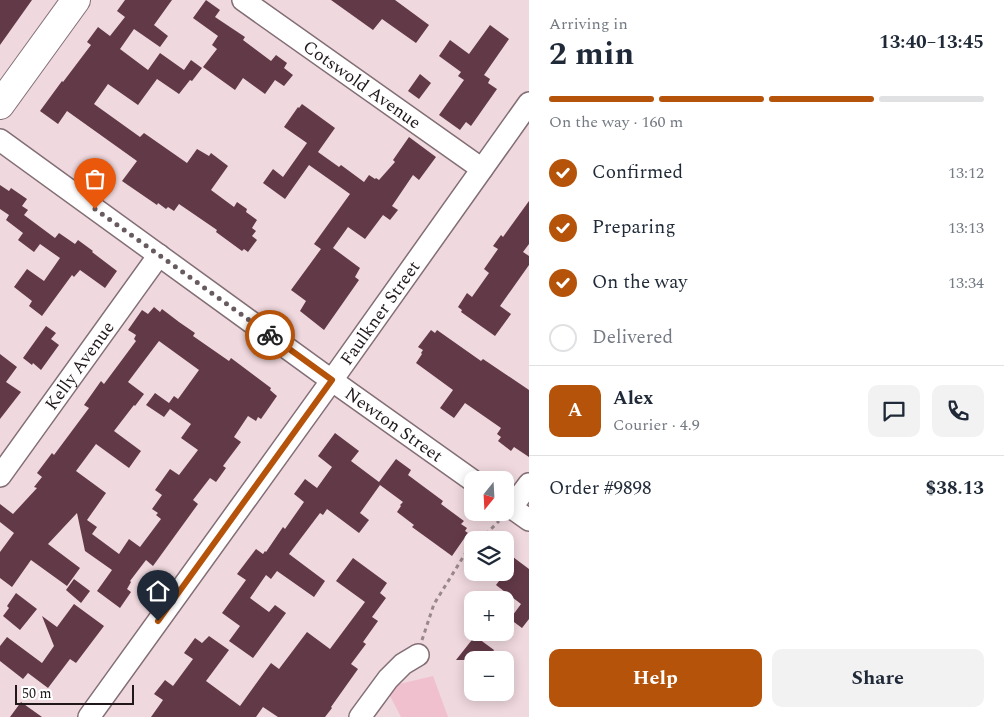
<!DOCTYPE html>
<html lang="en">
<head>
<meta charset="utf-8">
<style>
  body { margin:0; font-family:Spectral,serif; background:#f2f2f3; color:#1f2937; height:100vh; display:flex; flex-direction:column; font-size:19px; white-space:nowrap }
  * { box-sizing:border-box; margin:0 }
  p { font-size:16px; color:#747a83 }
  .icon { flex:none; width:28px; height:28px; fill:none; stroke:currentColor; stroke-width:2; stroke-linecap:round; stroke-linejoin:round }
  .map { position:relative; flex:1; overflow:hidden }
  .sheet { display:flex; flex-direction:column; background:#fff; width:475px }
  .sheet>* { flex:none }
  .needle { width:32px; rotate:198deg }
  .buttons { position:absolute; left:464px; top:471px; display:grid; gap:10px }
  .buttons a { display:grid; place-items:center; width:50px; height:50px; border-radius:10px; background:#fff; box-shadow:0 2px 12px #0003; font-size:25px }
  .scale { position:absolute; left:15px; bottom:12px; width:119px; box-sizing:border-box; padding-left:5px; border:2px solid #20181a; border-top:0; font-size:14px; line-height:18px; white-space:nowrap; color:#20181a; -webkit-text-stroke:4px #fff; paint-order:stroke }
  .pin { position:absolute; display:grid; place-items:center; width:42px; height:42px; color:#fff; margin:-51px -21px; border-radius:50% 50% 50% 0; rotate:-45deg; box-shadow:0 0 5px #0007 }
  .pin .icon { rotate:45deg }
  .courier { position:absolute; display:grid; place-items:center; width:50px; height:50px; margin:-25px; border:4px solid #b45309; border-radius:50%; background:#fff; color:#222; box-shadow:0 1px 6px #0007 }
  .head em { font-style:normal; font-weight:700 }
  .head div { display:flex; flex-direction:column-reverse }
  .head { display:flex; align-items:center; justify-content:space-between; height:85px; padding:0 20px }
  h1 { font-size:32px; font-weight:700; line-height:38px }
  .bar { display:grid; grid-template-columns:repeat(4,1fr); gap:8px 5px; align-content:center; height:60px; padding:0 20px }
  .bar i { height:6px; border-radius:4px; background:#e0e1e3 }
  .bar .on { background:#b45309 }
  .bar p { grid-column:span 4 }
  .line { display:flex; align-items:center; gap:12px; padding:0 20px; border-top:1px solid #e0e1e3 }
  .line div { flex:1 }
  .round { display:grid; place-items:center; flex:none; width:52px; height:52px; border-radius:10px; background:#f2f2f3 }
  ol { padding:0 20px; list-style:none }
  li { display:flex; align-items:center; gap:15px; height:55px }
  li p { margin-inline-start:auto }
  li .icon { padding:5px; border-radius:50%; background:#b45309; color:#fff; stroke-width:4 }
  li:last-child { color:#747a83 }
  li i { width:28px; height:28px; border:2px solid #e0e1e3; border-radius:50% }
  .primary-button { display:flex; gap:10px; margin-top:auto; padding:10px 20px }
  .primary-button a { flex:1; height:58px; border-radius:10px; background:#b45309; color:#fff; font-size:20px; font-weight:700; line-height:58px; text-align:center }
  .primary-button a+a { background:#f2f2f3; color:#1f2937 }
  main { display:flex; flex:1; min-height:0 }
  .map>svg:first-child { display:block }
  .green { fill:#f1c0ce }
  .building { fill:#623947; fill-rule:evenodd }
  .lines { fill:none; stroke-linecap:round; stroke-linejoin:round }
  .minor-casing { stroke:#826e74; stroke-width:24 }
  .major-casing { stroke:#826e74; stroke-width:30 }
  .path { stroke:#98878b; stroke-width:3; stroke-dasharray:4 4; stroke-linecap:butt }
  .minor { stroke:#fff; stroke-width:21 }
  .major { stroke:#fff; stroke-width:28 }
  .done { stroke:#685b5f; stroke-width:5; stroke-dasharray:0 9 }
  .route { stroke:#b45309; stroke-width:6 }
  .labels { text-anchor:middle; stroke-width:5; stroke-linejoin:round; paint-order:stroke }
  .street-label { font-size:18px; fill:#20181a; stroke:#fff }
</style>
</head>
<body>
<main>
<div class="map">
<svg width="529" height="717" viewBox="0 0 529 717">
  <rect width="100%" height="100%" fill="#efd8de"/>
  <path class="green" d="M433,676L448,717H401L388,692L395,685Z"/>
  <path class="building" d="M0,0H32L0,45Z
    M125,0H172L154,25L168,36L160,47L134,29L120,49L148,70L160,53L184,70L191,60L202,68L192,81L190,80L179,94L157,79L138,105L108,84L94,104L140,137L144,133L187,163L197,149L209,156L211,153L228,166L211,190L234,207L237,202L247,209L246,212L257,220L252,228L256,231L252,236L257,240L248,252L244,249L242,251L216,232L217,230L179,204L174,211L168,207L166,209L158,203L157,205L122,181L137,161L67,111L58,124L40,111L62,81L63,82L91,45L87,42L98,27L110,36L125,17L117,11Z
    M206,0L220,10L215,17L245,37L243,40L271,61L276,55L287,63L284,68L293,75L284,86L275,80L265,94L243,78L235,90L203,67L217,49L212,45L218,36L193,18Z
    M331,0H395L429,25L416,43L382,19L373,30Z
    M490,25L509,39L484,75L490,79L488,83L497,89L471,126L466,122L460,130L439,115L464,80L458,76L461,72L439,56L450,40L469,54Z
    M420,74L431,83L419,99L408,91Z
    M302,104L335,128L318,152L339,167L341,165L364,182L369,175L375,179L376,178L379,180L395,162L393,160L409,137L436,157L419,180L413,175L392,206L398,210L390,220L383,215L365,239L348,227L333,248L360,268L355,277L359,280L324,330L300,311L306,301L291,290L321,249L314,244L350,194L309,165L285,199L263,183L273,169L283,177L307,143L284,127L298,107L299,108Z
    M0,185L9,191L11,188L27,199L22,206L28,210L24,215L55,238L59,233L75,244L78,240L93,251L92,252L117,271L105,288L80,270L74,277L72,275L42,316L29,306L32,301L14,287L27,269L44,281L60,258L40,244L34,252L18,240L23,233L6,220L9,215L0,209Z
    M529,201V244L523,252L529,256V265L500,306L511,314L495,336L461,312L462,310L458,307L467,293L472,297L489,273L484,269L498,249L493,246L501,235L503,237Z
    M154,307L160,312L162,309L179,322L195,333L193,336L229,361L231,358L271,388L270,390L277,396L261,419L258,417L256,421L248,416L234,437L241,442L223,466L226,468L216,482L210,478L193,500L198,504L153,566L146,560L130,581L131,582L127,589L131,592L120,608L97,591L112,570L85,551L77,513L48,544L80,568L67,586L31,560L12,587L0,578V552L14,533L0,522V504L13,514L37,488L34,487L42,477L37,473L52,453L54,455L89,408L84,405L101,381L104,384L136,341L134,339L136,335L128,330L142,310L148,314ZM159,341L199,370L178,399L174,396L169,403L155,393L146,405L164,417L170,409L191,424L181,438L198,450L179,475L170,469L155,490L162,495L152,509L158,513L156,515L161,519L140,547L129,539L119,554L92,534L97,527L87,520L106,493L76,471L96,444L129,468L141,451L114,431L134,405L135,406L144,394L128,382Z
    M46,326L56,333L51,339L59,345L41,370L33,363L32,365L23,358Z
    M431,330L435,333L437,330L481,361L483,359L529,390V457L514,447L511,451L498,441L501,437L497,434L501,428L465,403L454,418L440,408L453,390L416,363L422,354L421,353L423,350L418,347Z
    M0,354L17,367L6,382L21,392L0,419Z
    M335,433L359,451L351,461L379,482L396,459L411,470L408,475L443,501L441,504L464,521L461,524L467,528L465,531L468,533L452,556L412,527L414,525L397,512L401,506L400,505L403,502L380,485L360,513L369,520L359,533L327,509L323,515L320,513L289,554L325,581L314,597L277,571L271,579L266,575L250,598L269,612L275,605L286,613L253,658L229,641L240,626L222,613L246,580L237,574L256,549L263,554L265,551L266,552L283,527L285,529L304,502L294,494L305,479L317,488L332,467L318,456Z
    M505,551L529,569V619L522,628L510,619L521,604L496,585L505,573Z
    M353,558L387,583L380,593L386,598L372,617L378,621L363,642L366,644L351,664L358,669L331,707L332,708L325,717H278L263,707L256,717H151L163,700L154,694L165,680L173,686L193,659L184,653L195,638L202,643L209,636L229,650L206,681L240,706L271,663L279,669L307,632L330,649L365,602L336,581Z
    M74,579L90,591L81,603L66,590Z
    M16,593L37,609L20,630L3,616L9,608L7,606Z
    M74,604L104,626L76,663L70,659L48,688L28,673L23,679L0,661V646L7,637L42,663L54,646L42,616L57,627Z
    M475,636L494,650L488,660H456Z
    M21,702L42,717H10Z"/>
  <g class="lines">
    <g class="minor-casing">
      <g id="minor">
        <path id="s1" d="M243,0L482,169"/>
        <path id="s2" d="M0,140L320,372L472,480"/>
        <path id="s3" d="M0,476L159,255"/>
        <path d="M505,503L529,520"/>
        <path d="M511,508L529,484"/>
        <path id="s4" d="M89,717L332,380L529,103"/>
        <path d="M360,717L388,679L403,664L418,655"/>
      </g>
    </g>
    <g class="major-casing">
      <path id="major" d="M0,105L76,0"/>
    </g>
    <path class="path" d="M480,540L499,521
      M422,640L434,604L465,554L472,547"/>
    <use href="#minor" class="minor"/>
    <use href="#major" class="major"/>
  </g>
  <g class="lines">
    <path class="done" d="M95,209L270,335"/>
    <path class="route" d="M158,621L332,380L270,335"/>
  </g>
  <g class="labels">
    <g class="street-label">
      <text dy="6" stroke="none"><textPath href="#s1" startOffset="146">Cotswold Avenue</textPath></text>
      <text dy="6" stroke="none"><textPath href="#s4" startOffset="498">Faulkner Street</textPath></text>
      <text dy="6" stroke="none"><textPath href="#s3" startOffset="136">Kelly Avenue</textPath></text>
      <text dy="6" stroke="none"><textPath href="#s2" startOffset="486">Newton Street</textPath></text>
    </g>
  </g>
</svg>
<div class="buttons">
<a><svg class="needle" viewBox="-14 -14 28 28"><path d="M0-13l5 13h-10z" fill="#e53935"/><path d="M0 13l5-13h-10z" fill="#747a83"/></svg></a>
<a><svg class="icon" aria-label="layers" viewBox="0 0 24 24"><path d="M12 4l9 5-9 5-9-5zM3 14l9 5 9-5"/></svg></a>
<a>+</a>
<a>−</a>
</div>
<div class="scale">50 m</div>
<div class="pin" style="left:95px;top:209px;background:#ea580c"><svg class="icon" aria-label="bag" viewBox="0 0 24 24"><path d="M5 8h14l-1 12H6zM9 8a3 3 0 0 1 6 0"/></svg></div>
<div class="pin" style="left:158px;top:621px;background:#1f2937"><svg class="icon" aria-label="home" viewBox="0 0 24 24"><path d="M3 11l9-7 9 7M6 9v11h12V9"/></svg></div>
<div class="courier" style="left:270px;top:335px"><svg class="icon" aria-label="bike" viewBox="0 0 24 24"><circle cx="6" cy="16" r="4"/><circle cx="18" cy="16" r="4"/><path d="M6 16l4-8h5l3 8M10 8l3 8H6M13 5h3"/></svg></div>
</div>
<section class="sheet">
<div class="head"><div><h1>2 min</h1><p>Arriving in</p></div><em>13:40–13:45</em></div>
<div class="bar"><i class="on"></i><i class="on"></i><i class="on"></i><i></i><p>On the way · 160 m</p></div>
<ol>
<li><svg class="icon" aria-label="check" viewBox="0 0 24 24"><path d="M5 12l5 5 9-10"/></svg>Confirmed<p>13:12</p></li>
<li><svg class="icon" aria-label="check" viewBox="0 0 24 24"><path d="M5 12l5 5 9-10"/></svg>Preparing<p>13:13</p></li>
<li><svg class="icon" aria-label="check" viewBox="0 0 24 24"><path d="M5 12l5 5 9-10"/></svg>On the way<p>13:34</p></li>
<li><i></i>Delivered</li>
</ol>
<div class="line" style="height:90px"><b class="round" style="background:#b45309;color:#fff">A</b><div><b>Alex</b><p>Courier · 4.9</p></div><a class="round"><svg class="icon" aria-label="chat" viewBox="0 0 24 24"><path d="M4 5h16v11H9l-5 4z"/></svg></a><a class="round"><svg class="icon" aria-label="phone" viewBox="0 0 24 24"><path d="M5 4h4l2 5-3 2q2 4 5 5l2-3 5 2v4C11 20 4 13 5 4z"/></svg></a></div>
<div class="line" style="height:65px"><div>Order #9898</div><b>$38.13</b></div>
<div class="primary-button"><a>Help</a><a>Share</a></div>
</section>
</main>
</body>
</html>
